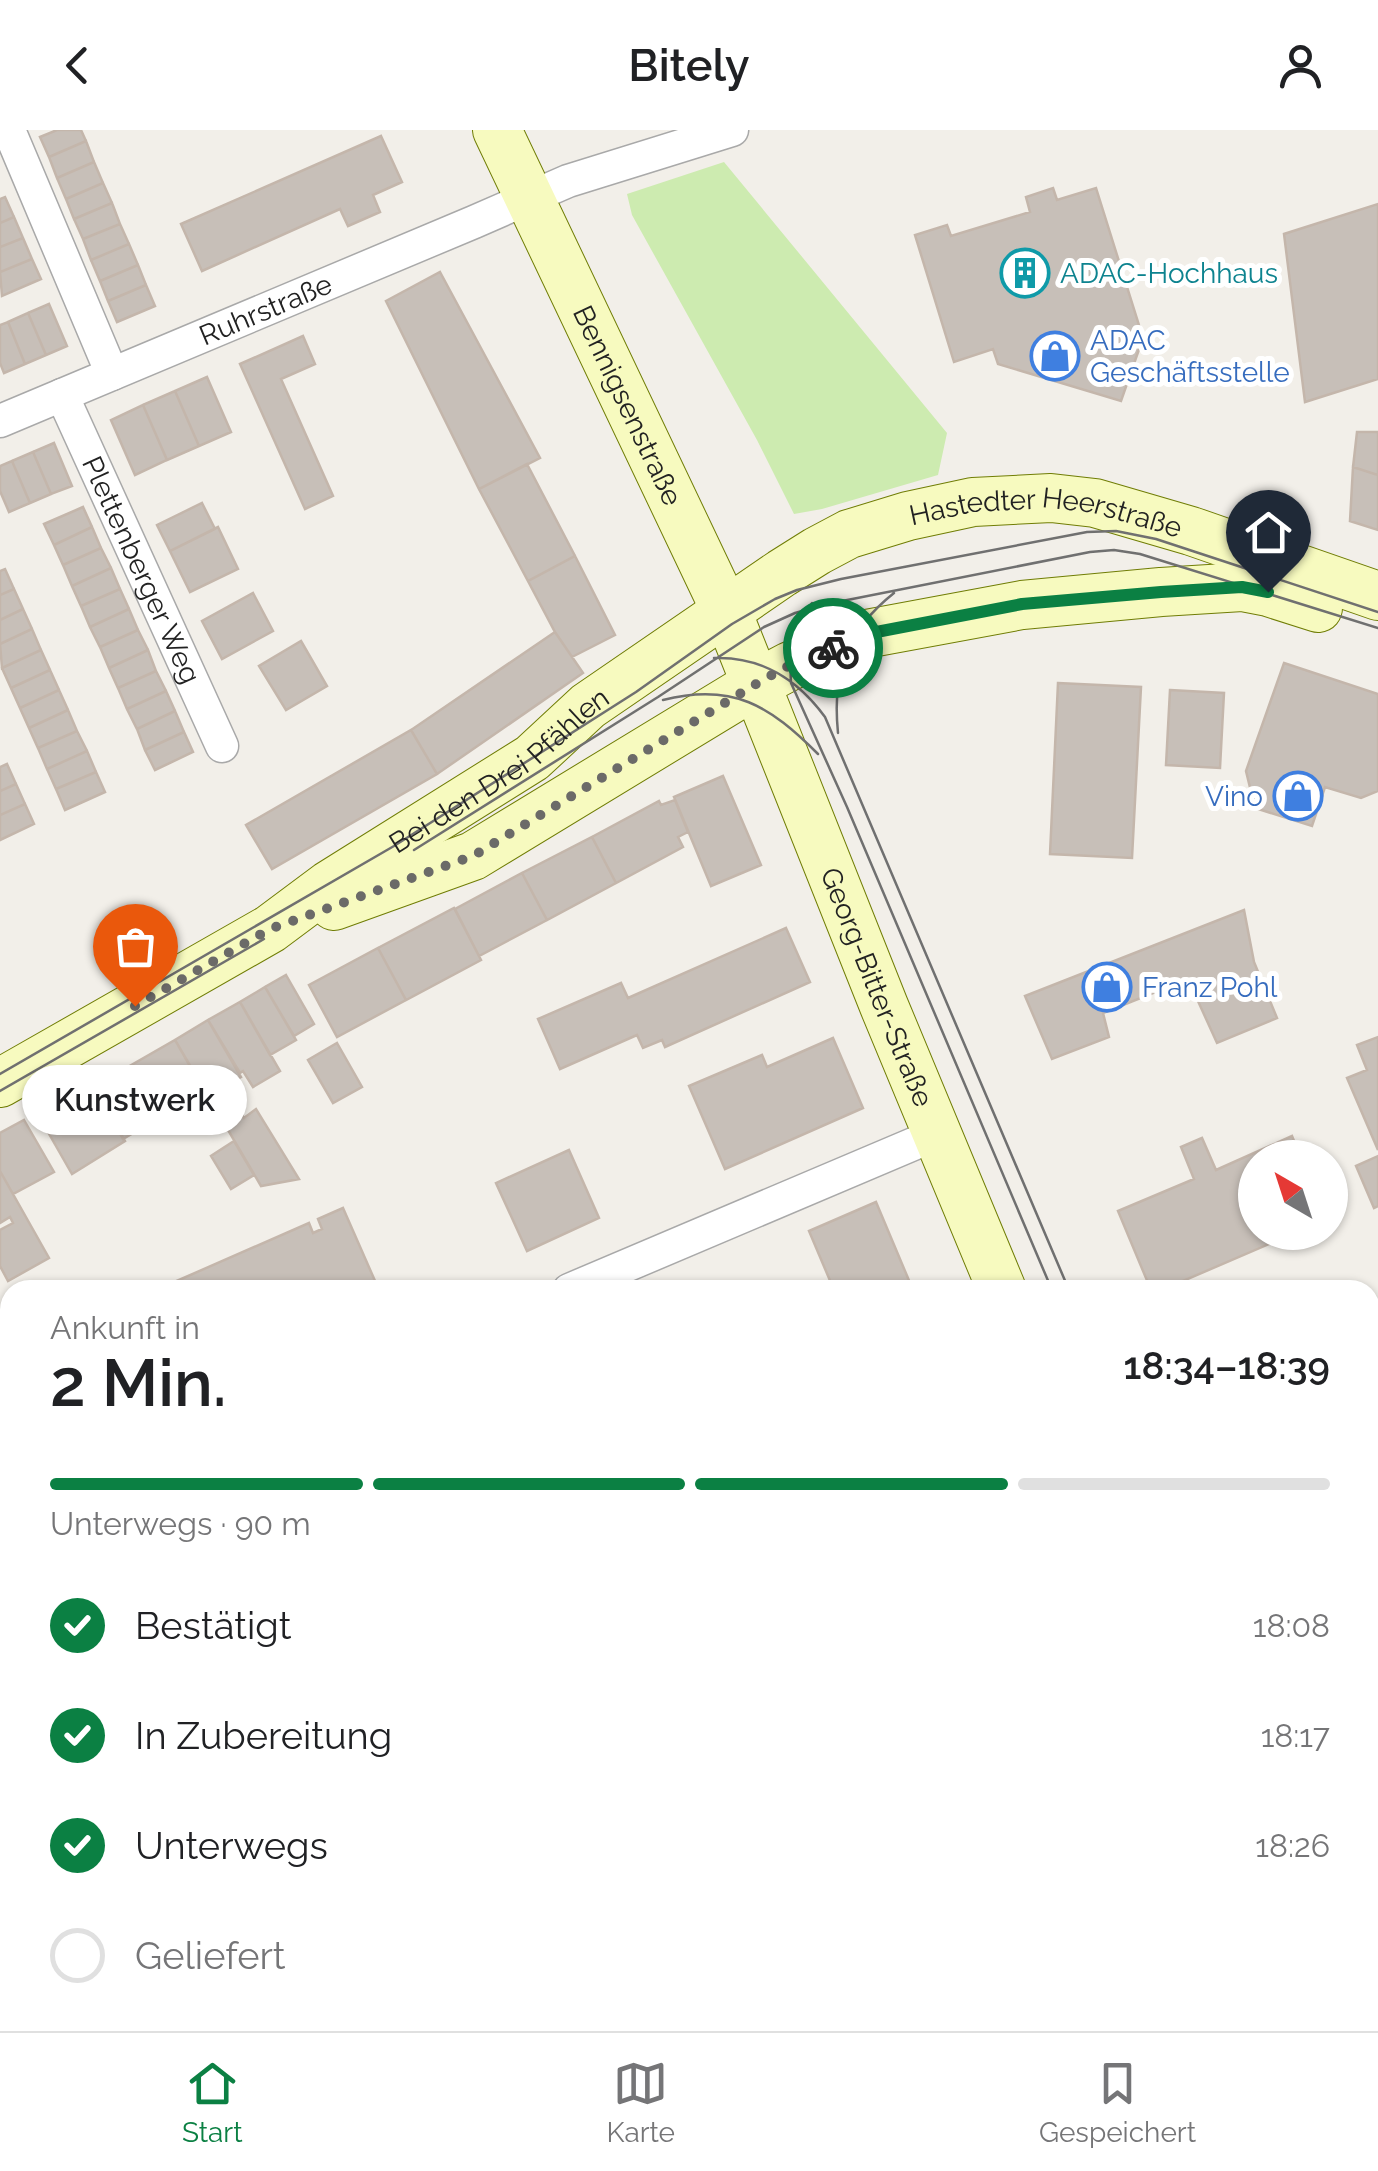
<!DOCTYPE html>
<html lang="de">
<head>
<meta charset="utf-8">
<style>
  body { margin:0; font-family:Raleway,sans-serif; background:#f2f2f2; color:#202124; height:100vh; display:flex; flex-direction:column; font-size:38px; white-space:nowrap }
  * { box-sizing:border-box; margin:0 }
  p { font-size:32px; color:#757577 }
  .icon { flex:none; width:55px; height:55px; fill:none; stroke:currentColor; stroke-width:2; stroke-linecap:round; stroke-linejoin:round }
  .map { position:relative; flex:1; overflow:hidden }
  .sheet { position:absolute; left:0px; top:1150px; width:1380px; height:752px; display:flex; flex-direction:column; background:#fff; border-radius:30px 30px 0 0; box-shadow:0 2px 8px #0004 }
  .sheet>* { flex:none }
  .needle { width:65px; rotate:321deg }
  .fabs { position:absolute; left:1238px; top:1010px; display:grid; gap:20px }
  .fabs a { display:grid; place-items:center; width:110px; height:110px; border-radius:50%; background:#fff; box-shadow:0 2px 8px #0004; font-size:50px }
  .pin { position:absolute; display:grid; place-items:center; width:85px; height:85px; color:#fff; margin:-102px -42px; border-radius:50% 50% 50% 0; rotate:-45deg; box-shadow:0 0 10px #0007 }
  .pin .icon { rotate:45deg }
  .courier { position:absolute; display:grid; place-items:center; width:100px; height:100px; margin:-50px; border:8px solid #0b8043; border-radius:50%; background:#fff; color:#222; box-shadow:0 2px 12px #0007 }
  .bubble { position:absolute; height:70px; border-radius:35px; background:#fff; box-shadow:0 2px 8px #0004; font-size:32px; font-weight:600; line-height:70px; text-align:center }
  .summary em { font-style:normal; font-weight:600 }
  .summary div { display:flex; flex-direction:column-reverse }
  .summary { display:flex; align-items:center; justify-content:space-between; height:170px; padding:0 50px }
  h1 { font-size:65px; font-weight:600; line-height:75px }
  .bar { display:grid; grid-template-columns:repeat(4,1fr); gap:15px 10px; align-content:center; height:120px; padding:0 50px }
  .bar i { height:12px; border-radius:8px; background:#e0e0e0 }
  .bar .selected { background:#0b8043 }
  .bar p { grid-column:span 4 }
  ol { padding:0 50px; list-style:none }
  li { display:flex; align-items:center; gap:30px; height:110px }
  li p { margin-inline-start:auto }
  li .icon { padding:10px; border-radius:50%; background:#0b8043; color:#fff; stroke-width:4 }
  li:last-child { color:#757577 }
  li i { width:55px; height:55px; border:5px solid #e0e0e0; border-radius:50% }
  header { display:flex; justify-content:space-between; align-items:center; height:130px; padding:0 50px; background:#fff; font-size:45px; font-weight:600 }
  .tabs { display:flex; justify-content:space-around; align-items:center; height:140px; border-top:2px solid #e0e0e0; background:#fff; font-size:28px; color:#757577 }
  .tabs a { display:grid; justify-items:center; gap:5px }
  .tabs .selected { color:#0b8043 }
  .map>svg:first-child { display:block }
  .grass { fill:#cdebb0 }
  .building { fill:#c7bfb8; stroke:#c4b6ab; stroke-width:2.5 }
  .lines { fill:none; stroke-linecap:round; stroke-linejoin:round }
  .street-casing { stroke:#a9a9a9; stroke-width:35 }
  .secondary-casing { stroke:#707d05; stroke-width:50 }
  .street { stroke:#fff; stroke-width:32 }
  .secondary { stroke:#f7fabf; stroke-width:48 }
  .tram { stroke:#707070; stroke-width:2.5 }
  .done { stroke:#6b6a68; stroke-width:10; stroke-dasharray:0 18 }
  .route { stroke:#0b8043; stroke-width:12 }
  .labels { text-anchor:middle; stroke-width:10; stroke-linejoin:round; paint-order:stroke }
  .culture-label { font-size:28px; fill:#0d838f; stroke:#fff; text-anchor:start }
  .street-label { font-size:28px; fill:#222; stroke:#fff }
  .shop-label { font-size:28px; fill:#366cbe; stroke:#fff; text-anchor:start }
</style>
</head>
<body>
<header><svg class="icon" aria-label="back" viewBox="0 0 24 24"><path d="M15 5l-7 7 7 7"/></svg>Bitely<svg class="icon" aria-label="person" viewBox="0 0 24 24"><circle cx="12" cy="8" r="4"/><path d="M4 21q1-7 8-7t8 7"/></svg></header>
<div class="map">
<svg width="1378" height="1901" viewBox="0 0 1378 1901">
  <rect width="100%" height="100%" fill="#f2efe9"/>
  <path class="grass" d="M724,32L947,303L938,345L822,379L794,384L757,310L632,85L627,64Z"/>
  <path class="building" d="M57,0H81L86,11L49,27L40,7Z
    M381,6L402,52L373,65L380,82L348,96L340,79L202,141L181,94Z
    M86,11L94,32L57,48L49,27Z
    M94,32L103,53L66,69L57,48Z
    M103,53L112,73L74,89L66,69Z
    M1053,58L1057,70L1096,58L1143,208L1121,271L998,234L993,219L954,232L915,105L947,95L951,106L1030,82L1026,67Z
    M5,67L14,87L0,93V69Z
    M112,73L120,94L83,109L74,89Z
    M1378,74V249L1305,272L1284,104Z
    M14,87L23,108L0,117V93Z
    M120,94L129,114L91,130L83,109Z
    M23,108L32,129L0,142V117Z
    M129,114L138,135L100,151L91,130Z
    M32,129L41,149L2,166L0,142Z
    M138,135L146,155L108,171L100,151Z
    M440,142L540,328L479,359L386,171Z
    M146,155L155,176L117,192L108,171Z
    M49,174L67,216L46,225L28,183Z
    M28,183L46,225L25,234L8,192Z
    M8,192L25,234L4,243L0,233V195Z
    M303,206L315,234L281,249L333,366L305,379L240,234Z
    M207,247L231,302L199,316L175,261Z
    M175,261L199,316L167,330L143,275Z
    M143,275L167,330L135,345L111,290Z
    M1357,302H1378V345L1353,337Z
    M54,313L72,356L51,364L33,322Z
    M33,322L51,364L30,373L12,331Z
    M12,331L30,373L9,382L0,361V336Z
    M527,334L575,426L528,451L479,359Z
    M1353,337L1378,345V400L1350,391Z
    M202,373L215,399L170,421L157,395Z
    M83,377L92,397L54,415L44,394Z
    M92,397L101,418L63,435L54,415Z
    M218,397L238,439L190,462L170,421Z
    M101,418L111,438L72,456L63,435Z
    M575,426L615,505L572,527L555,502L528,451Z
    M111,438L120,459L81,476L72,456Z
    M5,439L14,459L0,465V441Z
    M14,459L23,479L0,490V465Z
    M120,459L129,479L90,497L81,476Z
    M253,463L273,501L222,529L202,491Z
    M23,479L32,499L0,514V490Z
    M129,479L138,500L100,517L90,497Z
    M32,499L41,520L2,538L0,514Z
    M138,500L148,520L109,538L100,517Z
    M555,502L583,543L437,644L411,600Z
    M301,511L327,556L286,580L259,536Z
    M41,520L50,540L11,558L2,538Z
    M148,520L156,541L118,558L109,538Z
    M1284,533L1378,564V661L1361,668L1325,657L1312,696L1255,678L1246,641Z
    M50,540L59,560L20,578L11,558Z
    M156,541L166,561L127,579L118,558Z
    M1058,553L1141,557L1132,728L1050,724Z
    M59,560L68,580L29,598L20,578Z
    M1170,560L1224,563L1220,638L1166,635Z
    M166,561L175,581L137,599L127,579Z
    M68,580L77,601L38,618L29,598Z
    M175,581L184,602L145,620L137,599Z
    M411,600L437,644L272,739L246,695Z
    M77,601L87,621L47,639L38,618Z
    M184,602L193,622L155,640L145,620Z
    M87,621L96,642L56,659L47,639Z
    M7,634L16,654L0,661V637Z
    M96,642L105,662L65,680L56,659Z
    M723,646L761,735L711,756L674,667Z
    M16,654L25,674L0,685V661Z
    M675,670L688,702L678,707L683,717L616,753L592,707L659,671L661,675Z
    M25,674L34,694L0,710V685Z
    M592,707L616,753L547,790L522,743Z
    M522,743L547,790L479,826L455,779Z
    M454,778L481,830L406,870L378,818Z
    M1244,780L1254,832L1277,888L1217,913L1188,849L1103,883L1109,907L1052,929L1025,866Z
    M786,798L810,852L665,917L662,910L643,918L637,905L560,939L538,889L621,853L628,868Z
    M378,818L406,870L337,907L309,855Z
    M286,845L314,894L294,906L265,857Z
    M265,857L296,910L270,925L240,872Z
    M240,872L280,941L253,957L243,941L240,943L208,890Z
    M208,890L241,947L234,951L239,959L229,964L244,988L256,979L299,1049L261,1056L175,910Z
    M1378,907V1020L1347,948L1367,940L1357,915Z
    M833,908L863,978L725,1039L689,956L762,925L767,937Z
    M175,910L204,961L150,993L121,941Z
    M337,913L362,957L333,973L308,930Z
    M121,941L150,993L123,1009L94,957Z
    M94,957L125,1011L72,1044L40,988Z
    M24,990L54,1042L13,1064L0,1041V1003Z
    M1292,1006L1301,1028H1255V1102H1297L1162,1160H1151L1118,1081L1194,1049L1181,1017L1202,1008L1216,1040Z
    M234,1011L254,1045L231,1059L211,1026Z
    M569,1020L599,1088L527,1121L496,1053Z
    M1378,1026V1076L1374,1078L1356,1036Z
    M0,1041L49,1128L8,1151L0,1136V1100L13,1093L10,1087L0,1093Z
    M876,1072L913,1160H834L809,1101Z
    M343,1078L379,1160H156L309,1093L313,1103L322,1099L318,1089Z
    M10,1259V1335L0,1339V1264Z
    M1378,1463V1553L1374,1555L1370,1547V1467Z
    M0,1635L10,1660V1739L0,1743Z
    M240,1892H289L270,1901H244Z
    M630,1892H644L647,1901H611Z
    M644,1892H745L749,1901H647Z
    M799,1892H848L828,1901H803Z
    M1006,1892H1041L1044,1901H987Z
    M1176,1892H1223L1226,1901H1180Z"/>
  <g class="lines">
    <g class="street-casing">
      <g id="street">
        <path d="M9,0L112,244"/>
        <path id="s1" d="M62,265L222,616"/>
        <path id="s2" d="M0,291L474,92L568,51L732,0"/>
        <path d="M569,1160L937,1004"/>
        <path d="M1378,1334L1376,1335L1378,1340"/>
        <path d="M0,1408L10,1404"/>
        <path d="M401,1892L409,1901"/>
        <path d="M453,1901L474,1892"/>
      </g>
    </g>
    <g class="secondary-casing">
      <g id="secondary">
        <path id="s3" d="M497,0L732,494L884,876L1002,1160"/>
        <path d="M334,776L473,726L756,554L790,536L866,504L1022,475L1161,462L1242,457L1268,462L1318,478"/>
        <path id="s4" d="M0,953L270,799L329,755L532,628L588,576L782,443L817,421L849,404L908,386L973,372L1051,368L1095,373L1191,401L1378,466"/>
        <path d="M1314,1892L1318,1901"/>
      </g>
    </g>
    <use href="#street" class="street"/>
    <use href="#secondary" class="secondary"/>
    <path class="tram" d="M812,473C796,496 789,526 791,553L847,677L1052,1160
      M714,528C761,526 798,550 825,587L1069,1160
      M663,570C733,552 770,576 818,624
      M838,603C832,543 845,502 894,463
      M414,720L658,567L764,497L795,483L827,474L1090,422L1114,420L1140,424L1378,498
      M0,944L394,716L636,562L732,494L775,469L797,460L841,449L1087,402L1116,401L1156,409L1378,482
      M0,961L264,809
      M1370,1880L1378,1900"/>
  </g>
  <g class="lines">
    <path class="done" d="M135,876L270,799L473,726L756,554L784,538L833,518"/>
    <path class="route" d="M833,518L866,504L1022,474L1161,462L1242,457L1268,462"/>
  </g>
  <defs>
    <g id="building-ring" transform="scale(2.5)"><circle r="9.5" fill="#fff" stroke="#0f9aa8" stroke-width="1.5"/><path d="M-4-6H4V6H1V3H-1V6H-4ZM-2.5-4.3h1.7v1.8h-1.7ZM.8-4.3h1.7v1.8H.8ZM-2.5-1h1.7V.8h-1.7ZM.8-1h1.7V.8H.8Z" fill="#0f9aa8"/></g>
    <g id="shop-ring" transform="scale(2.5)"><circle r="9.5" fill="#fff" stroke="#3f7fe0" stroke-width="1.5"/><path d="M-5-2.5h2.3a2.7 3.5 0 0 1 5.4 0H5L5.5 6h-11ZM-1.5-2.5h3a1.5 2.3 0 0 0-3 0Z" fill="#3f7fe0"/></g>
  </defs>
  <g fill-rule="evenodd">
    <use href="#building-ring" x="1025" y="143"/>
    <use href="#shop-ring" x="1055" y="226"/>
    <use href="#shop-ring" x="1298" y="666"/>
    <use href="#shop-ring" x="1107" y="857"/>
  </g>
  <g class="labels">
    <g class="culture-label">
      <text x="1060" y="153">ADAC-Hochhaus</text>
    </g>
    <g class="street-label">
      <text dy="10" stroke="none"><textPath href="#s2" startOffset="288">Ruhrstraße</textPath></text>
      <text dy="10" stroke="none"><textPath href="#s3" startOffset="305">Bennigsenstraße</textPath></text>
      <text dy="10" stroke="none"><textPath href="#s4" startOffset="1215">Hastedter Heerstraße</textPath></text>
      <text dy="10" stroke="none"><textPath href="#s1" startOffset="192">Plettenberger Weg</textPath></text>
      <text dy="10" stroke="none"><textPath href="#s4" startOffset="590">Bei den Drei Pfählen</textPath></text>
      <text dy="10" stroke="none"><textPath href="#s3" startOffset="938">Georg-Bitter-Straße</textPath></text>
    </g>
    <g class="shop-label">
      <text x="1090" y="220">ADAC<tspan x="1090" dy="32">Geschäftsstelle</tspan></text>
      <text x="1263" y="676" text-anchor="end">Vino</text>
      <text x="1142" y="867">Franz Pohl</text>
    </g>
  </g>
</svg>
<div class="fabs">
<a><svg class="needle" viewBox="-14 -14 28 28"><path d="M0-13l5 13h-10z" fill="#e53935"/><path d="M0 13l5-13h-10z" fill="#757577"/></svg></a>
</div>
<div class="pin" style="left:135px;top:876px;background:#ea580c"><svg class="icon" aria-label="bag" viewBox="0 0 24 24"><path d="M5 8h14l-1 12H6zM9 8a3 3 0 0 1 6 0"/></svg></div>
<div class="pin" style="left:1268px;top:462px;background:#1f2937"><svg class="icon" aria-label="home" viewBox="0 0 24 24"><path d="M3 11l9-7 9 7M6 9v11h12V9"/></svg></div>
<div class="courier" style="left:833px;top:518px"><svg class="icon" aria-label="bike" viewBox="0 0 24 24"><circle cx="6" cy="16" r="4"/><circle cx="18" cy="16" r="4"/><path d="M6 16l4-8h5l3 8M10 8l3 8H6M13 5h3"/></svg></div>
<div class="bubble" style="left:22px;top:935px;width:225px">Kunstwerk</div>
<section class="sheet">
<div class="summary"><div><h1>2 Min.</h1><p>Ankunft in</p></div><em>18:34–18:39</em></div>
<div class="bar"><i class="selected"></i><i class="selected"></i><i class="selected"></i><i></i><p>Unterwegs · 90 m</p></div>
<ol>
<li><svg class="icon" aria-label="check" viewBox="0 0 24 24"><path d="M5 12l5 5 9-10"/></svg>Bestätigt<p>18:08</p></li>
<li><svg class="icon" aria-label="check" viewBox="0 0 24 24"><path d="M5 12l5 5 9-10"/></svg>In Zubereitung<p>18:17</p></li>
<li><svg class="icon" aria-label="check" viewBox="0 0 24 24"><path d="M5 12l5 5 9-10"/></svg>Unterwegs<p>18:26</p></li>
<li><i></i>Geliefert</li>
</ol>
</section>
</div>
<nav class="tabs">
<a class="selected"><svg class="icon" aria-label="home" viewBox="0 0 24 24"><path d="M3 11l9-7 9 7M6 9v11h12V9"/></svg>Start</a>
<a><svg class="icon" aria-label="map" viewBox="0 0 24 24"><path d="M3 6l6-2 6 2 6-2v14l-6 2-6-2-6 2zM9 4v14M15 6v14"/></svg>Karte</a>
<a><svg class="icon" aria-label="saved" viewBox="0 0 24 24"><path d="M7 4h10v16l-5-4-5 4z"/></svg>Gespeichert</a>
</nav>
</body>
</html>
